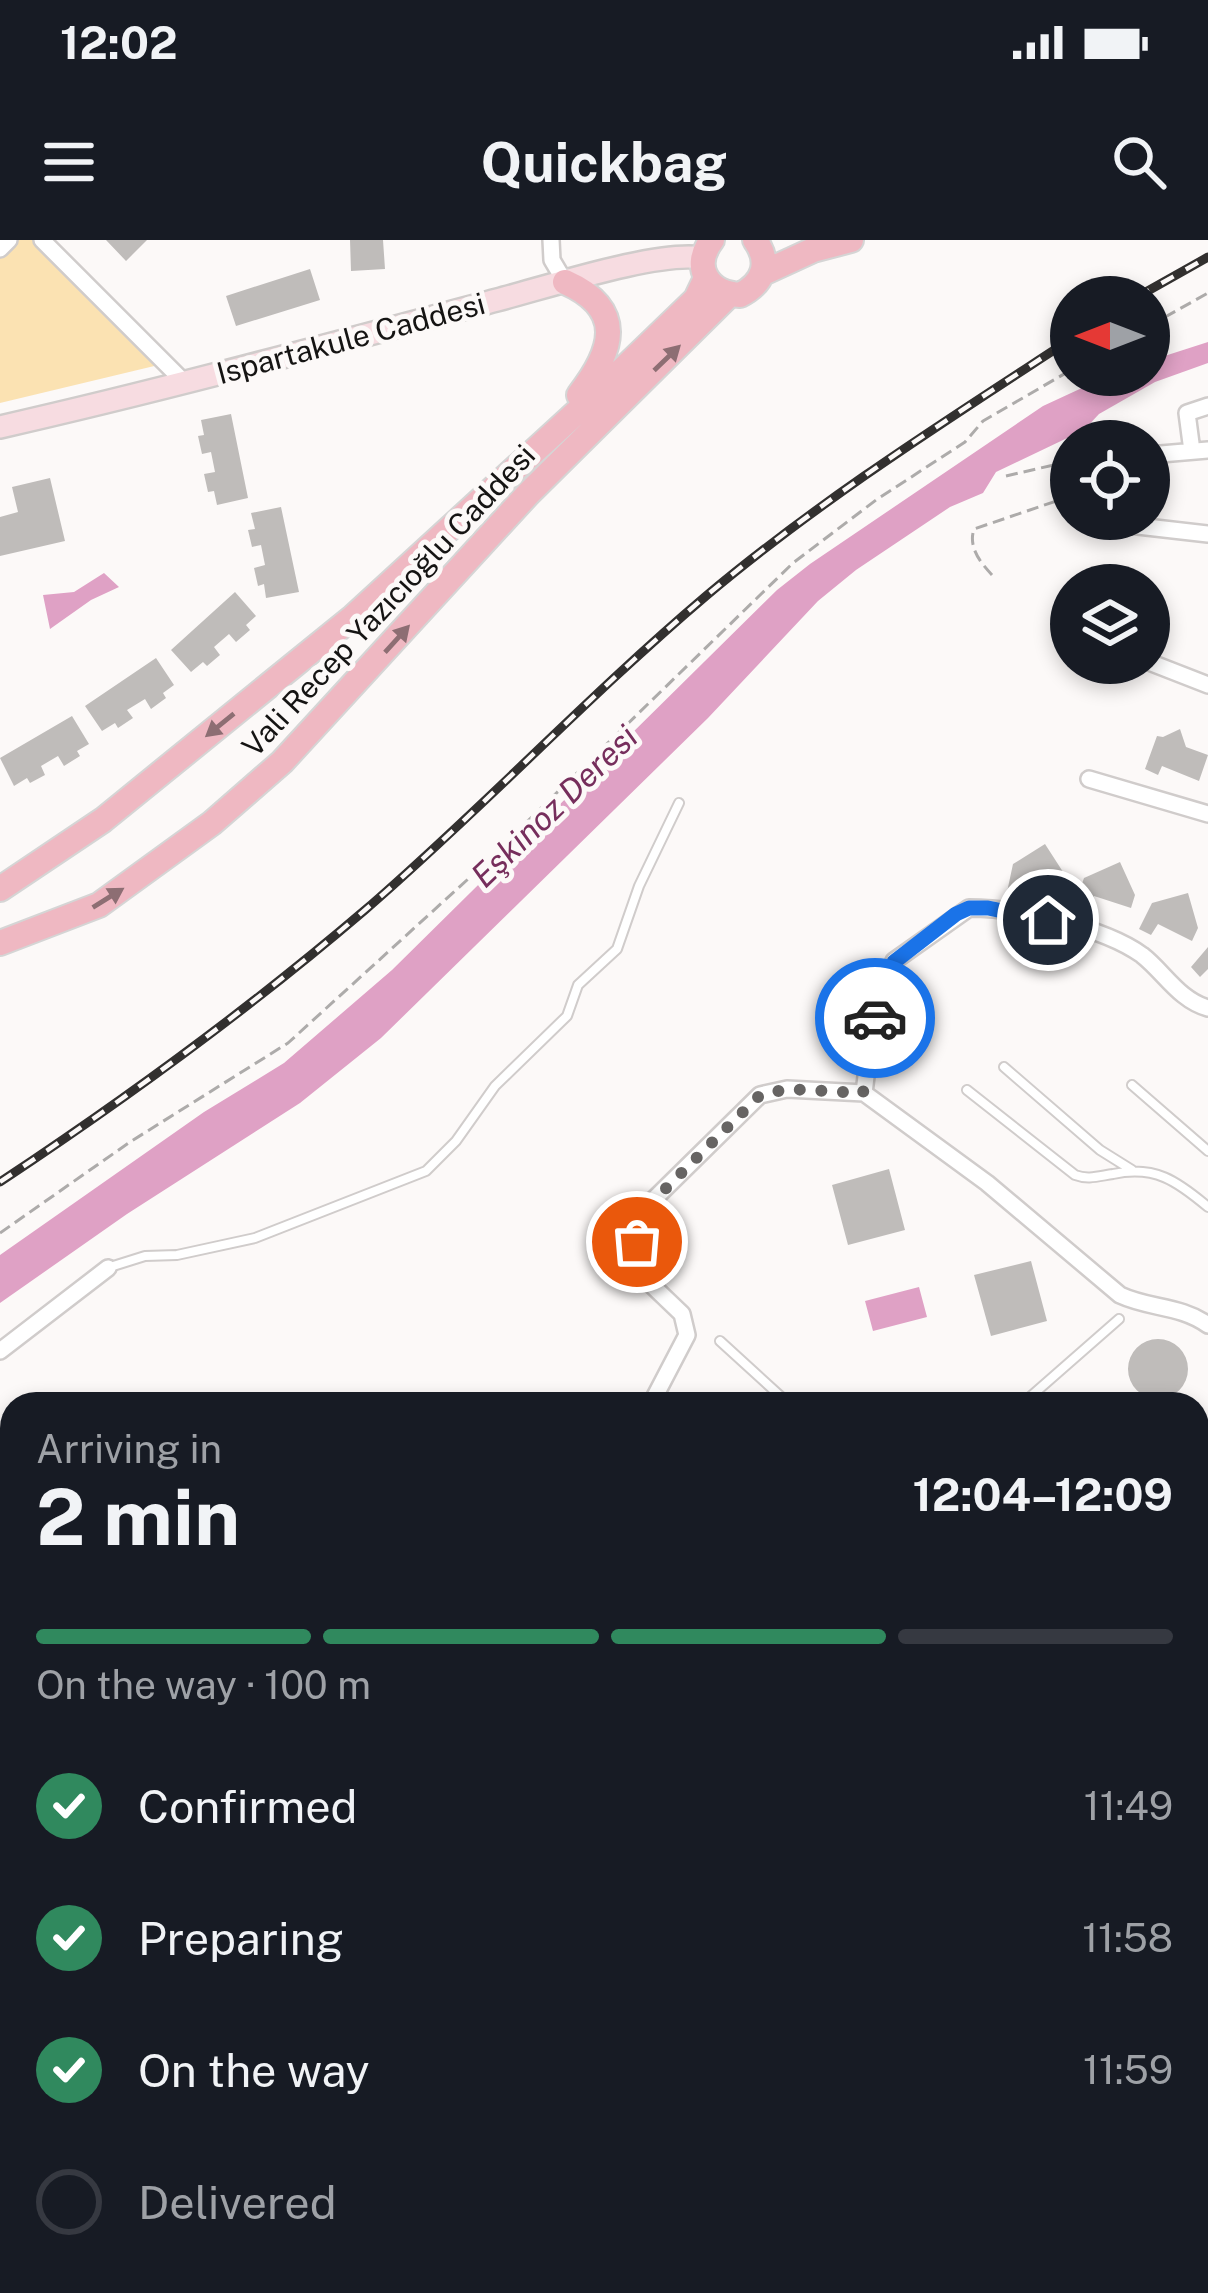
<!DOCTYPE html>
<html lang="en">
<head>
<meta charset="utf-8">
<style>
  body { margin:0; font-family:"Public Sans",sans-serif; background:#242831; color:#f1f3f6; height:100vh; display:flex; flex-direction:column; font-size:45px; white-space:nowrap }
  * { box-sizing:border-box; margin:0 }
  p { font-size:39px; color:#9ea1a6 }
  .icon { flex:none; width:66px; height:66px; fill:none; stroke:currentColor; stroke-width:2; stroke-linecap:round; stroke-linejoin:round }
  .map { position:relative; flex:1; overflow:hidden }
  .drawer { position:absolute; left:0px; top:1152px; width:1209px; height:903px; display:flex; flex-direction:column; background:#171b24; border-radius:36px 36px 0 0; box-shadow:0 6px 18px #0003 }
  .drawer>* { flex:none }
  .needle { width:78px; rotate:270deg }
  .controls { position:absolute; left:1050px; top:36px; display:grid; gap:24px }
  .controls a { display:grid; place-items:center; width:120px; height:120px; border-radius:50%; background:#171b24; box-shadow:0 6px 18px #0003; font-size:60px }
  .pin { position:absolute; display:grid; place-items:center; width:102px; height:102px; color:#fff; margin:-51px; border:6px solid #fff; border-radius:50%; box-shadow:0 3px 12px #0007 }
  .courier { position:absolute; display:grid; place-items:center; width:120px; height:120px; margin:-60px; border:9px solid #1a73e8; border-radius:50%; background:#fff; color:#222; box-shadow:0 3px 15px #0007 }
  .head em { font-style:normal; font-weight:700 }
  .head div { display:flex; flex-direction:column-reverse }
  .head { display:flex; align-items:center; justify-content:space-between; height:204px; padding:0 36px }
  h1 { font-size:78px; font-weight:700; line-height:90px }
  .bar { display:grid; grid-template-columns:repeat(4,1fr); gap:18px 12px; align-content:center; height:144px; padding:0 36px }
  .bar i { height:15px; border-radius:9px; background:#363941 }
  .bar .active { background:#30895e }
  .bar p { grid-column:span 4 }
  ol { padding:0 36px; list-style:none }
  li { display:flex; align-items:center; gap:36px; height:132px }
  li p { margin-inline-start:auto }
  li .icon { padding:12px; border-radius:50%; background:#30895e; color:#fff; stroke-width:4 }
  li:last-child { color:#9ea1a6 }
  li i { width:66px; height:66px; border:6px solid #363941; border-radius:50% }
  .status { display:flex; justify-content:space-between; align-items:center; height:84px; padding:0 60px; background:#171b24; direction:ltr }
  .status svg { height:33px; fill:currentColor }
  header { display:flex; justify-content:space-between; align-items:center; height:156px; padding:0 36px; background:#171b24; font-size:54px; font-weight:700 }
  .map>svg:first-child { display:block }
  .built { fill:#f6eae7 }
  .green { fill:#fbe2b2 }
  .water { fill:#dfa1c5 }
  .building { fill:#bfbcba }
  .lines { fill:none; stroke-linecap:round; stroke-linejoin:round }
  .lane-casing { stroke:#d0cccb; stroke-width:12 }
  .street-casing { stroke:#d0cccb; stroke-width:20 }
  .secondary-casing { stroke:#d0cccb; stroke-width:26 }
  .primary-casing { stroke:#d5d5d5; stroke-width:28 }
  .path { stroke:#adabaa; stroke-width:3; stroke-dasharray:12 6; stroke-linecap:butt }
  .lane { stroke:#fff; stroke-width:8 }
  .street { stroke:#fff; stroke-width:15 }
  .secondary { stroke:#f7dce1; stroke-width:21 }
  .primary { stroke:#efb8c2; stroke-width:24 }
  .rail-casing { stroke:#32302f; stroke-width:9 }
  .rail { stroke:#fcf9f8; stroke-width:4.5; stroke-dasharray:14; stroke-linecap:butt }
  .oneway { fill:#8d6e73 }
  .done { stroke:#666463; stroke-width:12; stroke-dasharray:0 21.6 }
  .route { stroke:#1a73e8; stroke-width:15 }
  .labels { text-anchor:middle; stroke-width:10; stroke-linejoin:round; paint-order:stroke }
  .street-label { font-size:30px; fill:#151413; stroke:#fcf9f8 }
  .water-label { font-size:33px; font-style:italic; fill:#762e5c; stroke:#fcf9f8 }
</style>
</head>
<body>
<div class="status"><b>12:02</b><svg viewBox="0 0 49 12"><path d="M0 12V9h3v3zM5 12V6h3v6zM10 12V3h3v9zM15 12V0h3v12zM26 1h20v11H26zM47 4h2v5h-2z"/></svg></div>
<header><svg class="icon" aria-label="menu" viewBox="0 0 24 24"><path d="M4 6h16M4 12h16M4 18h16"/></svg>Quickbag<svg class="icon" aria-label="search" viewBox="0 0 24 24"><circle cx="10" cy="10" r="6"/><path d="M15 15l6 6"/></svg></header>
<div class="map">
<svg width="1208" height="2053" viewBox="0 0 1208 2053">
  <rect width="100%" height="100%" fill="#fcf9f8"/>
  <path class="built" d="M1208,1612V1883L1197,1882V1614Z"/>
  <path class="green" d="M0,0H55L171,122L0,163Z
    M1197,1513L1208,1520V1612L1197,1613Z
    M2,1873L12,1887V1945L0,1929Z"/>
  <path class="water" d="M1208,102V123L1155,142L1099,174L1084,190L996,232L983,253L950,267L856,330L818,361L708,478L381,798L300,863L127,974L0,1063V1015L204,872L284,823L392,730L777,350L810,324L1043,166L1110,135H1149V121Z
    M104,333L119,347L91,360L50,389L43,355L74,352Z
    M919,1047L927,1077L873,1091L865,1061Z"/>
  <path class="building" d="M106,0H147L126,21Z
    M350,0H383L385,29L351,31Z
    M310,29L320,60L236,86L226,56Z
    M231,174L248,258L217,265L214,251L208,252L204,234L215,232L211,212L202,214L198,196L204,195L201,180Z
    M50,238L65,301L0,316V277L18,272L12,247Z
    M281,267L299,352L266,358L264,344L258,346L254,328L265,325L261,305L252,307L248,290L255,289L251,273Z
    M235,352L256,376L246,385L250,390L236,402L229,394L214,407L220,415L207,426L203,422L191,432L171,410Z
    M156,418L174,445L163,453L166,458L151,469L145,459L127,470L133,478L118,488L115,483L102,491L85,466Z
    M72,476L89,504L77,511L80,516L64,526L58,516L41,526L45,535L30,543L27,538L14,546L0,518Z
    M1180,489L1186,507L1208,515L1199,541L1162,526L1158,535L1145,529L1157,496L1163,497Z
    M1045,604L1065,635L1063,651L1025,643L1023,655L1007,652L1013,624Z
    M1120,622L1135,655L1131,668L1094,656L1090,668L1075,664L1084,638Z
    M1188,653L1198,688L1192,701L1158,684L1151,695L1139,689L1152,663Z
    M1208,707V729L1200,737L1191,727Z
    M889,929L905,990L848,1005L832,945Z
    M1031,1021L1047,1081L991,1096L974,1035Z
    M1128 1129a30 30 0 1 1 60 0a30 30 0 1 1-60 0Z
    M1197,1792L1208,1793V1833H1197Z
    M849,2043H919L920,2050L852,2053Z"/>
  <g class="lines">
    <g class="lane-casing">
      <path id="lane" d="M1004,827L1100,910L1132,930
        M1132,845L1208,911
        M967,850L1075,935C1088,940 1099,936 1113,934C1155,925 1177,941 1208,967
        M110,1027L145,1016L177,1015L255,998L426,931L456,901L495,846L567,776L578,745L617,709L639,646L679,563
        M720,1101L789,1164
        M1022,1164L1119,1079
        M6,1847L12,1829
        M0,2012L12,2026
        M23,2043L28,2053
        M167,2043L171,2053
        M198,2043L201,2053
        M264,2043L268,2053
        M496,2043L511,2053
        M934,2043L936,2053
        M1140,2043L1142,2053
        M118,2053L134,2043"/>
    </g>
    <g class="street-casing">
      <path id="street" d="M42,0L185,143
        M551,0L552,20L565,42
        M0,9L9,0
        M1192,211L1187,173L1208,166
        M1149,215L1208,210
        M1114,279L1129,285L1208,294
        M1149,422L1208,445
        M1089,539L1208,574
        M1208,768C1179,760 1164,732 1142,715C1103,687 1017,668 969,668L894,721L872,787L864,853L987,943L1120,1055C1150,1069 1180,1065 1208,1085
        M0,1111L108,1028
        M651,1164L687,1095L682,1074L635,1029L639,974L760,855L787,849L864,853
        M1197,1328L1208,1314
        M1197,1513L1208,1520
        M0,1548L12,1547
        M1197,1613L1208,1612
        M0,1754L12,1742
        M1197,1882L1208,1883"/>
    </g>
    <g class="secondary-casing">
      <path id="secondary" d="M0,187C167,149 332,104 497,60C544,48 659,10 702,18"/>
    </g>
    <g class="primary-casing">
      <path id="primary" d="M712,0C691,27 708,53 740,55C764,43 771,22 755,0
        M763,33L813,10L851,0
        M565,42C626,69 614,110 579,155
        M0,649L103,580L353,377L613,139L696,59L706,38
        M0,703L99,665L212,583L282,522L528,254L730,54"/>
    </g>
    <path class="path" d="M1149,86L1208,53
      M1006,236L1071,221
      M992,335C980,322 968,307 974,289L1071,256
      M0,993L130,902L288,803L467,640L793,323L876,260L965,202L983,181L1071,130"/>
    <use href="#lane" class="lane"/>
    <use href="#street" class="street"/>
    <use href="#secondary" class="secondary"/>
    <use href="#primary" class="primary"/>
    <g class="rail-casing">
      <path id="rail" d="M1137,57L1208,17
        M0,942C127,858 249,769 365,670C482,569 588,456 706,356C820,260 947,180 1071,99"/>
    </g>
    <use href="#rail" class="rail"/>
  </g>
  <defs><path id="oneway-solid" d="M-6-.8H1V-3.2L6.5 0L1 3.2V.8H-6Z" transform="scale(3)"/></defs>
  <g class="oneway">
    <use href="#oneway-solid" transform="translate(667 118) rotate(-44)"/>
    <use href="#oneway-solid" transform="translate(397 399) rotate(-48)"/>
    <use href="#oneway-solid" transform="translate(220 485) rotate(141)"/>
    <use href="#oneway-solid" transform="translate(108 658) rotate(-32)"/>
  </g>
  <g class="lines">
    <path class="done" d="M637,1002L640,974L760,855L788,849L863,853L875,778"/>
    <path class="route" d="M875,778L894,722L956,674L969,668H988L1048,680"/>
  </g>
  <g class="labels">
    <g class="street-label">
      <text transform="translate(351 99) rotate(-15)" y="10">Ispartakule Caddesi</text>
      <text transform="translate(389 361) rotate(-47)" y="10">Vali Recep Yazıcıoğlu Caddesi</text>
    </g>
    <g class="water-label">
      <text transform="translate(554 566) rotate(-44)" y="12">Eşkinoz Deresi</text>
    </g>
  </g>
</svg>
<div class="controls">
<a><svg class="needle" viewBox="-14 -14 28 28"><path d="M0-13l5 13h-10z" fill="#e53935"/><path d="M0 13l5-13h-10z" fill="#9ea1a6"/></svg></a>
<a><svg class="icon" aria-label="locate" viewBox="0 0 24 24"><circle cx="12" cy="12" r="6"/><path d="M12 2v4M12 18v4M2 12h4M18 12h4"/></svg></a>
<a><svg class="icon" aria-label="layers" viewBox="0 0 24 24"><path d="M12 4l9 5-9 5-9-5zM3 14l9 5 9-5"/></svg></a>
</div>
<div class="pin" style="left:637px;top:1002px;background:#ea580c"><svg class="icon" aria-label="bag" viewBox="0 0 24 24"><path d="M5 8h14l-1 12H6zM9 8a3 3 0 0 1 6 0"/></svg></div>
<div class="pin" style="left:1048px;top:680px;background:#1f2937"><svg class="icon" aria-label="home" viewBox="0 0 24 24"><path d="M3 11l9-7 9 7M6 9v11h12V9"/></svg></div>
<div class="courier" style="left:875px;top:778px"><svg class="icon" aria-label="car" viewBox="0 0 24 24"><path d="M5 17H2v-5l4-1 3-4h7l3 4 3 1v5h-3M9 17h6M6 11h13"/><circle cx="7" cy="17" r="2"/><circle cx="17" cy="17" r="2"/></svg></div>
<section class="drawer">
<div class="head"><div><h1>2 min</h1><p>Arriving in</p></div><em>12:04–12:09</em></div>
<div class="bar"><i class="active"></i><i class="active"></i><i class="active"></i><i></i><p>On the way · 100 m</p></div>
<ol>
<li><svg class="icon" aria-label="check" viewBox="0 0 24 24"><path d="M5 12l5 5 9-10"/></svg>Confirmed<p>11:49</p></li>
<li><svg class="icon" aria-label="check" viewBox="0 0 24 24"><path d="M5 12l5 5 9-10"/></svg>Preparing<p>11:58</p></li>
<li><svg class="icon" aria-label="check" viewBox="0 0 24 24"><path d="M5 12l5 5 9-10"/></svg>On the way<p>11:59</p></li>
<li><i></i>Delivered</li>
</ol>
</section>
</div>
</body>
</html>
